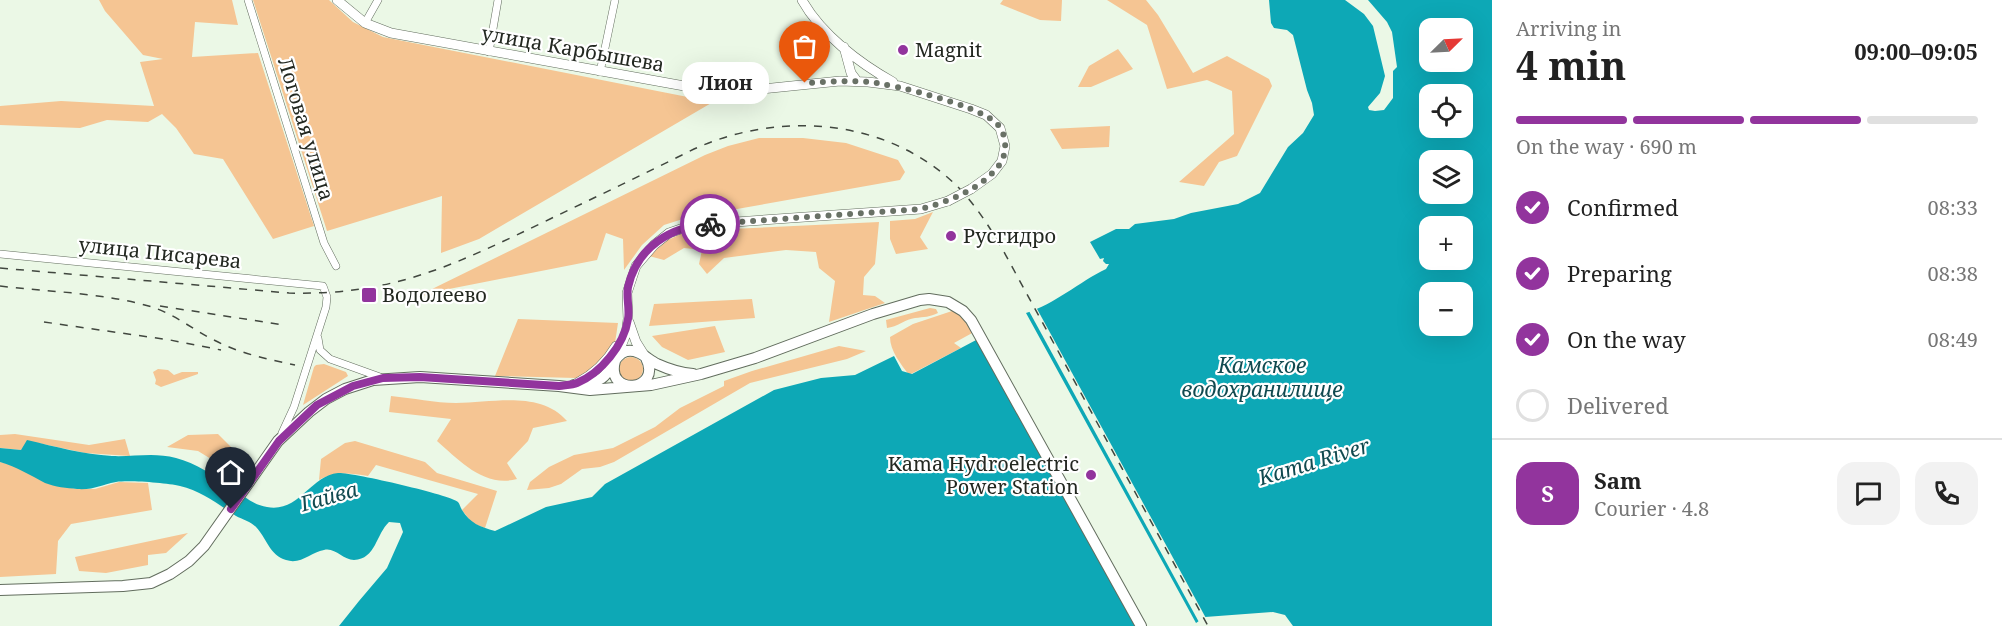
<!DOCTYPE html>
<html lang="en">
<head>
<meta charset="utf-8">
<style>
  body { margin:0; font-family:"Noto Serif",serif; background:#f2f2f2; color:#222; height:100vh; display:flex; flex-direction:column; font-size:22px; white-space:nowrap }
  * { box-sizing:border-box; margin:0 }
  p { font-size:20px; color:#767676 }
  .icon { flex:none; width:33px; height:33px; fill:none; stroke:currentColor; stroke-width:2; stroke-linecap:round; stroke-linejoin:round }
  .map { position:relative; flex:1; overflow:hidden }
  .sheet { display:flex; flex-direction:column; background:#fff; width:510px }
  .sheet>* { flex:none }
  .needle { width:39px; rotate:66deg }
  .fabs { position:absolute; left:1419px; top:18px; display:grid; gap:12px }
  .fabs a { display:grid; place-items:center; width:54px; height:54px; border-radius:12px; background:#fff; box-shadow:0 6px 24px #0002; font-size:30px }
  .pin { position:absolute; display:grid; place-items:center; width:51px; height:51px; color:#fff; margin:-62px -26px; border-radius:50% 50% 50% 0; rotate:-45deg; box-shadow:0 0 6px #0007 }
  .pin .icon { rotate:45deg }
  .courier { position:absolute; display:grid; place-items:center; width:60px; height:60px; margin:-30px; border:4px solid #92349d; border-radius:50%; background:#fff; color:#222; box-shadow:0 2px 8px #0007 }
  .bubble { position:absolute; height:42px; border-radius:18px; background:#fff; box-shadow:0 6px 24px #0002; font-size:20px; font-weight:700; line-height:42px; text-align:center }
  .overview em { font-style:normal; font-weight:700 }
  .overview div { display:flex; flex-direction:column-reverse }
  .overview { display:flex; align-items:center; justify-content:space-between; height:102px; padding:0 24px }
  h1 { font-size:39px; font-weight:700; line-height:45px }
  .bar { display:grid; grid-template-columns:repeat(4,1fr); gap:9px 6px; align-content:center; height:72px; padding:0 24px }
  .bar i { height:8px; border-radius:4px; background:#e0e0e0 }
  .bar .selected { background:#92349d }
  .bar p { grid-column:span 4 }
  .line { display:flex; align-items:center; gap:15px; padding:0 24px; border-top:2px solid #e0e0e0 }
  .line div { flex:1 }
  .round { display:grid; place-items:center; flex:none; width:63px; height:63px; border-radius:18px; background:#f2f2f2 }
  ol { padding:0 24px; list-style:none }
  li { display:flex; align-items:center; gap:18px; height:66px }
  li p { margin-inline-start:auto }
  li .icon { padding:6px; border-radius:50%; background:#92349d; color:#fff; stroke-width:4 }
  li:last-child { color:#767676 }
  li i { width:33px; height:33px; border:3px solid #e0e0e0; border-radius:50% }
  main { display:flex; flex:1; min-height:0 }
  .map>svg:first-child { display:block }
  .green { fill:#f5c593 }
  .water { fill:#0da8b6; fill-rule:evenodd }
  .pier { fill:#ebf8e6 }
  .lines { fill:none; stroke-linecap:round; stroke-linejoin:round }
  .street-casing { stroke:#626d5e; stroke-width:8 }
  .secondary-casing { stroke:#626d5e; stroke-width:10 }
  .primary-casing { stroke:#626d5e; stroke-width:12 }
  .street { stroke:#fff; stroke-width:7 }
  .secondary { stroke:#fff; stroke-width:9 }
  .primary { stroke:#fff; stroke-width:10 }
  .rail { stroke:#41473f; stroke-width:1.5; stroke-dasharray:8 8; stroke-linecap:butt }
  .secondary-bridge-casing { stroke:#626d5e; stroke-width:10; stroke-linecap:butt }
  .secondary-bridge { stroke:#fff; stroke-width:9 }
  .done { stroke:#697166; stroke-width:6; stroke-dasharray:0 10.8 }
  .route { stroke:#92349d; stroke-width:8 }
  .poi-dot { fill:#92349d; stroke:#fff; stroke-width:2 }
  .labels { text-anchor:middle; stroke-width:4.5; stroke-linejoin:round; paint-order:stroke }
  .street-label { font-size:20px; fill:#232821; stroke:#fff }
  .poi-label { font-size:20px; fill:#232821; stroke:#fff; text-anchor:start }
  .water-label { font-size:21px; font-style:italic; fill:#114a50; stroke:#fff }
</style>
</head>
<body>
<main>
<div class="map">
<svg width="1492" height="626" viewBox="0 0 1492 626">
  <rect width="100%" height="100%" fill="#ebf8e6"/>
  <path class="green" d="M99,0H232L238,25L195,22L192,57L258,53L314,226L273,239L223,159L194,154L176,128L162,114L148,122L107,120L80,128L0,125V106L61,101L154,106L140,62L163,59L143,55L105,11Z
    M253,0H329L353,22L383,37L713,102L479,239L441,253L442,196L327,231Z
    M1003,0H1062L1061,21L1040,20L1000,4Z
    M1107,0H1146L1158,15L1193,73L1227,56L1269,79L1272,86L1237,156L1219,162L1204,186L1179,182L1234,134L1232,91L1207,80L1167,89L1147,25Z
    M1118,49L1133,69L1091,87H1078L1089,66Z
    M1110,126L1109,147L1062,149L1050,129Z
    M759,138H803L846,143L898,160L905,172L900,180L686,218L664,225L642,245L624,270L623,239L606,233L597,260L449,289L438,297L427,295L414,297L412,295L417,292L428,291L705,155L728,146Z
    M933,212L920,237L928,249L896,254L890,239V221L915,219Z
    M879,222L875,264L864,277L863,295L875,296L885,303L829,322L835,281L819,268L816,252L786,250L724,258L707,274L699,264L702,250L684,248L664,260L649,256L668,240L687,231Z
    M752,299L755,318L649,326L654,304Z
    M930,308L936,309L938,313C930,317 924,317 915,318C906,319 897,327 887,328L886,320Z
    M955,310L974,332L954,343L961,348L909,375C901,364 890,351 890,337L913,324Z
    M518,319L618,323L615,343L593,370L576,378L495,376Z
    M715,326L725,352L688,360L662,347L652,336Z
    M839,346L866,351L847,359L750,383L614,462L600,467L582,469L561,484L549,488L527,490L530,482L549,467L574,455L613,448L655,427L680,408L724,386V381L752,371Z
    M619 369a12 12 0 1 1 24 0a12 12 0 1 1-24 0Z
    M324,364L346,372L348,376L303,405L314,367L316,365Z
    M158,369L168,370L174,375L182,372H198V374L161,387L155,384L156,380L153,372Z
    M391,396C413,398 435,403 456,403C492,403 540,390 567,421L533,428L528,441L507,463L517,479C484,488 459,460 437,441L451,419L389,412Z
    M15,434L89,445L125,439L130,456L85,453L38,443L21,450L0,448V435Z
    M218,434L242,458L237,475L198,451L167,447L188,435Z
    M355,441L425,462L437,473L497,491L485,528L472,523L462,510L478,494L376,465L368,476C350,473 335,471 319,480L321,459L345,443Z
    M0,462L16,466L47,483L77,489H95L119,482L148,483L152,510L71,524L58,541L56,574L0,577Z
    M188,533L166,553L148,555V565L106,573L79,571L75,557Z"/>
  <path class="water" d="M1269,0H1345L1364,14L1373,26L1385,76L1380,93L1368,107L1369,110L1375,111L1384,110L1393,98V71L1397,67L1392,32L1387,22L1368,0H1492V626H1293L1285,615L1273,612L1205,617L1196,623L1026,313C1055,304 1079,282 1106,269L1109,264H1106L1103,261L1104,258L1100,259L1090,242L1116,229H1129L1135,224L1174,219L1191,213L1238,204L1260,193L1288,147L1303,133L1314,115L1312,103L1307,90L1293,35L1287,30L1274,28L1271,23ZM1430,28H1462V62H1430ZM1430,94H1462V128H1430ZM1430,160H1462V194H1430ZM1430,226H1462V260H1430ZM1430,292H1462V326H1430Z
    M978,339L1135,626H339L359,601L387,568L403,532L400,523L389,522C376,534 376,559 354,560C343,560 335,547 324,550C311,552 301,565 286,560C270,556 266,537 256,527C251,522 242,519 236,516C218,504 201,491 180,486C166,483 130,480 116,482C100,485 95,490 77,489C67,488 55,487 45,483C30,475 17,467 0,462V448L21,450L27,440C56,447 83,454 112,456C134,457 154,452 176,458C195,463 216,476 232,488C244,496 253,505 267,507C299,513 310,476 338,473C351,472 451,495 458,502C460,504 460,507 462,510C470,523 480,527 495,531L546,507L592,497L605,484L774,390L821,378L855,375L894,356L902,371L912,374Z"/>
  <path class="pier" d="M1036,307L1207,620L1200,624L1029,311Z"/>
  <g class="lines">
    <g class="street-casing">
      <path id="street" d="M248,0L324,243L336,266
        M365,23L378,0
        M489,52L498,0
        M600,72L615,0
        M0,254L323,286L327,297L326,307L294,407L282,433
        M318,338L320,350L330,359L380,377"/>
    </g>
    <g class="secondary-casing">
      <path id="secondary" d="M337,0L365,23L391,33L723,93L840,81L868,82L900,86L971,109L986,115L1000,128L1005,146L1002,161L992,174L971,189
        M802,0C821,34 859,63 893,82
        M844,47L851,73L857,81
        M629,322L636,342L646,358
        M616,359L626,334L628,319L627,293L636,266L654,245L669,233L692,225L921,209L948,201
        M577,383C594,374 606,363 616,346"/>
    </g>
    <g class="primary-casing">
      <path id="primary" d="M615,361C605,397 663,392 646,358
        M574,385C584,384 594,384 602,378C612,371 614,354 627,351C639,349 647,359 657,364C668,369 680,373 693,374
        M0,590L123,586L151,583L170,574L189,561L204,546L278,441L309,412L326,399L345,389L373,380L420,377L559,386L590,390L651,385L701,374L755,358L873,314L920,300L929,299L948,302L963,311L971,320L1141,626"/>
    </g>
    <use href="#street" class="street"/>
    <use href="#secondary" class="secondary"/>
    <use href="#primary" class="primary"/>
    <path class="rail" d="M0,268L289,293C395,296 458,263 550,219C598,196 646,173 694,149C781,110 889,118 959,188C977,207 991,229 1004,252L1208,626
      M0,286C49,292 109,293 155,308C177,316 195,331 216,341C241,354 268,359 295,365
      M160,306L284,325
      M44,322L170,340L221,350"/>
    <g class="secondary-bridge-casing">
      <path id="secondary-bridge" d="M948,201L971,189"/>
    </g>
    <use href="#secondary-bridge" class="secondary-bridge"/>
  </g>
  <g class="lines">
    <path class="done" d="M710,224L921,209C950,201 982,189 1000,164C1008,152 1007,132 995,122C975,105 897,85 869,82C848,80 826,82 805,83"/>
    <path class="route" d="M231,509L279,441L317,405L353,386L383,378L420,377L559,386C565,385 572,385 577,383C601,373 624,345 628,319C630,309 626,298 628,287C637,247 671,226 710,224"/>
  </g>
  <g class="poi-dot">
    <circle cx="903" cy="50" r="6"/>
    <circle cx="951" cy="236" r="6"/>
    <rect x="361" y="287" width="16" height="16" rx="3"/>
    <circle cx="1091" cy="475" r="6"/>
  </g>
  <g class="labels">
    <g class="street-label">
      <text transform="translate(573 49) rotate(10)" y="7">улица Карбышева</text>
      <text transform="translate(306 129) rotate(73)" y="7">Логовая улица</text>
      <text transform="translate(160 253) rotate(6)" y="7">улица Писарева</text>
    </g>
    <g class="poi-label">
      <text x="915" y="57">Magnit</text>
      <text x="963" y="243">Русгидро</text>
      <text x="382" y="302">Водолеево</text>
      <text x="1079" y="471" text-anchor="end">Kama Hydroelectric<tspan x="1079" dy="23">Power Station</tspan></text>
    </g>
    <g class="water-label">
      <text x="1262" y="373">Камское<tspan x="1262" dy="24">водохранилище</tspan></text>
      <text transform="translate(1314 462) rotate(-17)" y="7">Kama River</text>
      <text transform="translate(329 497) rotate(-16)" y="7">Гайва</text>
    </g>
  </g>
</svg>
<div class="fabs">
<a><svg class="needle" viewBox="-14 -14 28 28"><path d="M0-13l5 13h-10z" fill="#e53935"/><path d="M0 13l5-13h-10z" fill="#767676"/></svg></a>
<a><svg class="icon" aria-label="locate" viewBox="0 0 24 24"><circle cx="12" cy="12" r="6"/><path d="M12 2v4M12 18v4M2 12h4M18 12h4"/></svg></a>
<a><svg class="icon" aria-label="layers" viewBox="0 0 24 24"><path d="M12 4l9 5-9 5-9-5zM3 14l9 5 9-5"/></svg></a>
<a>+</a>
<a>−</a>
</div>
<div class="pin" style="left:805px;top:83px;background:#ea580c"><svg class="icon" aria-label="bag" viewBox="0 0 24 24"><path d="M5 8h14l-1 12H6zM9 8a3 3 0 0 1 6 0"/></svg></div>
<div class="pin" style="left:231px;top:509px;background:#1f2937"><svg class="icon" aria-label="home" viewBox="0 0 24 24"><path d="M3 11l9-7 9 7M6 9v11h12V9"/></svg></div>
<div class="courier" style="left:710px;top:224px"><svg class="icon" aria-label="bike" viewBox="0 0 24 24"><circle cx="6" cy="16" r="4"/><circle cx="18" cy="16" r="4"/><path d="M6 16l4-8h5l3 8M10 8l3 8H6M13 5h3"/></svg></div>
<div class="bubble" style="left:682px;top:62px;width:87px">Лион</div>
</div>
<section class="sheet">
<div class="overview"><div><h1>4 min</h1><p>Arriving in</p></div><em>09:00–09:05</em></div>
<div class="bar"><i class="selected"></i><i class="selected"></i><i class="selected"></i><i></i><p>On the way · 690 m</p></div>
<ol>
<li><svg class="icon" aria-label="check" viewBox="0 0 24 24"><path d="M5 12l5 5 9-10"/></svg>Confirmed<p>08:33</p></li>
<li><svg class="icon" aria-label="check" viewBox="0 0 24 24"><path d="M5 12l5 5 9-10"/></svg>Preparing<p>08:38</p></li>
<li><svg class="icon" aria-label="check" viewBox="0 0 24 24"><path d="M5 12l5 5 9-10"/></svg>On the way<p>08:49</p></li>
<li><i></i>Delivered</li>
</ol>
<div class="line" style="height:108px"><b class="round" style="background:#92349d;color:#fff">S</b><div><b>Sam</b><p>Courier · 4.8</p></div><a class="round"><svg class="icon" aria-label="chat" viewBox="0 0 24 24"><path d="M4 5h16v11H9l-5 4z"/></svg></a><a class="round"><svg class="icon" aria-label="phone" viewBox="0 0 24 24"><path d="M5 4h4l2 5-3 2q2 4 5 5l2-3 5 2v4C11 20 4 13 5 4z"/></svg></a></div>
</section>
</main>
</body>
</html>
